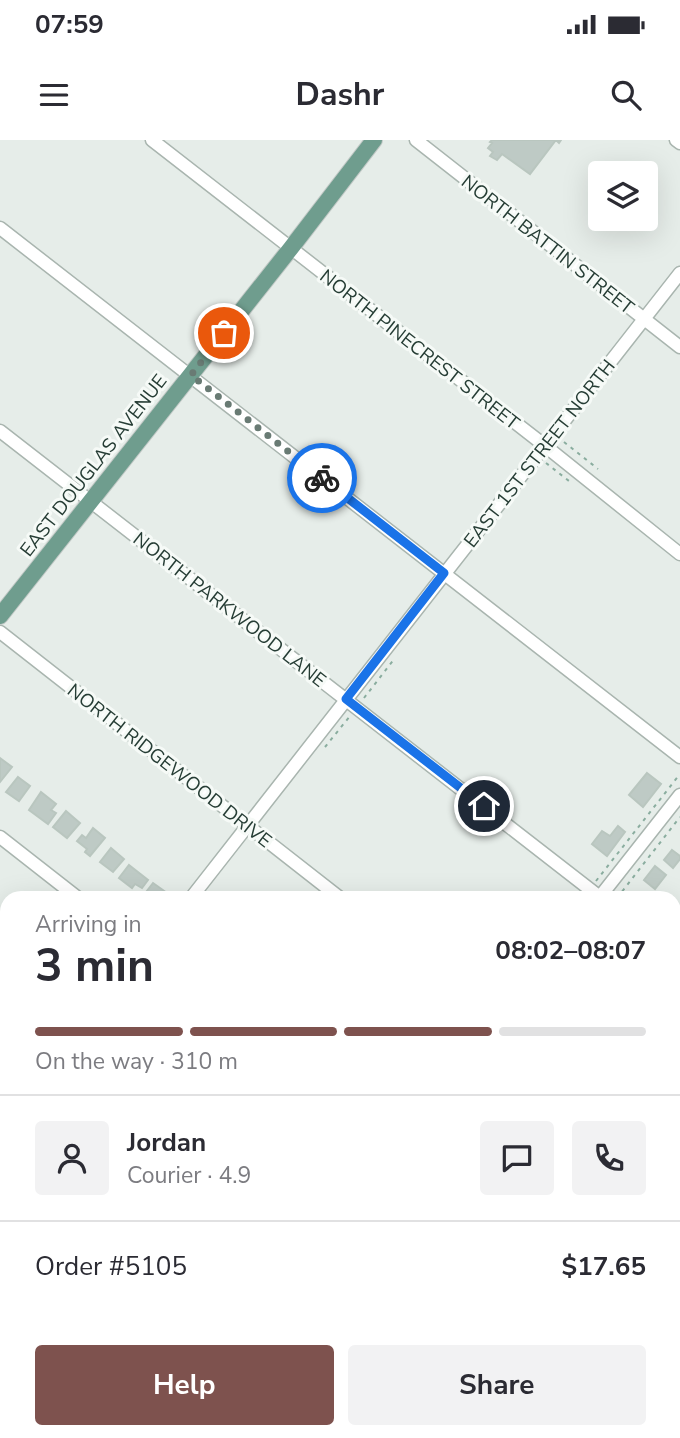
<!DOCTYPE html>
<html lang="en">
<head>
<meta charset="utf-8">
<style>
  body { margin:0; font-family:"Nunito Sans",sans-serif; background:#f2f2f3; color:#2b2b33; height:100vh; display:flex; flex-direction:column; font-size:26px; white-space:nowrap }
  * { box-sizing:border-box; margin:0 }
  p { font-size:23px; color:#7c7c81 }
  .icon { flex:none; width:38px; height:38px; fill:none; stroke:currentColor; stroke-width:2; stroke-linecap:round; stroke-linejoin:round }
  .map { position:relative; flex:1; overflow:hidden }
  .panel { position:absolute; left:0px; top:751px; width:681px; height:548px; display:flex; flex-direction:column; background:#fff; border-radius:21px 21px 0 0; box-shadow:0 7px 28px #0002 }
  .panel>* { flex:none }
  .tools { position:absolute; left:588px; top:21px; display:grid; gap:14px }
  .tools a { display:grid; place-items:center; width:70px; height:70px; border-radius:7px; background:#fff; box-shadow:0 7px 28px #0002; font-size:35px }
  .pin { position:absolute; display:grid; place-items:center; width:60px; height:60px; color:#fff; margin:-30px; border:4px solid #fff; border-radius:50%; box-shadow:0 2px 7px #0007 }
  .courier { position:absolute; display:grid; place-items:center; width:70px; height:70px; margin:-35px; border:5px solid #1a73e8; border-radius:50%; background:#fff; color:#222; box-shadow:0 2px 9px #0007 }
  .summary em { font-style:normal; font-weight:700 }
  .summary div { display:flex; flex-direction:column-reverse }
  .summary { display:flex; align-items:center; justify-content:space-between; height:119px; padding:0 35px }
  h1 { font-size:46px; font-weight:700; line-height:52px }
  .bar { display:grid; grid-template-columns:repeat(4,1fr); gap:10px 7px; align-content:center; height:84px; padding:0 35px }
  .bar i { height:9px; border-radius:5px; background:#e1e1e2 }
  .bar .on { background:#7e524e }
  .bar p { grid-column:span 4 }
  .line { display:flex; align-items:center; gap:18px; padding:0 35px; border-top:2px solid #e1e1e2 }
  .line div { flex:1 }
  .round { display:grid; place-items:center; flex:none; width:74px; height:74px; border-radius:7px; background:#f2f2f3 }
  .cta { display:flex; gap:14px; margin-top:auto; padding:14px 35px }
  .cta a { flex:1; height:80px; border-radius:7px; background:#7e524e; color:#fff; font-size:28px; font-weight:700; line-height:80px; text-align:center }
  .cta a+a { background:#f2f2f3; color:#2b2b33 }
  .status { display:flex; justify-content:space-between; align-items:center; height:49px; padding:0 35px; background:#fff; direction:ltr }
  .status svg { height:19px; fill:currentColor }
  header { display:flex; justify-content:space-between; align-items:center; height:91px; padding:0 35px; background:#fff; font-size:32px; font-weight:700 }
  .map>svg:first-child { display:block }
  .green { fill:#c1dbc6 }
  .lines { fill:none; stroke-linecap:round; stroke-linejoin:round }
  .stream { stroke:#94c7cb; stroke-width:3.5 }
  .building { fill:#becac5; stroke:#b9c6bf; stroke-width:2 }
  .minor-casing { stroke:#a9b5af; stroke-width:15 }
  .major-casing { stroke:#c2c9c6; stroke-width:18 }
  .path { stroke:#8aad9f; stroke-width:2; stroke-dasharray:3.5 5; stroke-linecap:butt }
  .minor { stroke:#fff; stroke-width:12 }
  .major { stroke:#6f9d8e; stroke-width:16 }
  .done { stroke:#697b74; stroke-width:7; stroke-dasharray:0 12.6 }
  .route { stroke:#1a73e8; stroke-width:9 }
  .labels { text-anchor:middle; stroke-width:6; stroke-linejoin:round; paint-order:stroke }
  .street-label { font-size:19px; fill:#263d35; stroke:#f6faf7 }
</style>
</head>
<body>
<div class="status"><b>07:59</b><svg viewBox="0 0 49 12"><path d="M0 12V9h3v3zM5 12V6h3v6zM10 12V3h3v9zM15 12V0h3v12zM26 1h20v11H26zM47 4h2v5h-2z"/></svg></div>
<header><svg class="icon" aria-label="menu" viewBox="0 0 24 24"><path d="M4 6h16M4 12h16M4 18h16"/></svg>Dashr<svg class="icon" aria-label="search" viewBox="0 0 24 24"><circle cx="10" cy="10" r="6"/><path d="M15 15l6 6"/></svg></header>
<div class="map">
<svg width="680" height="1298" viewBox="0 0 680 1298">
  <rect width="100%" height="100%" fill="#e6ede9"/>
  <path class="green" d="M0,989L7,1008V1183L0,1164Z
    M78,1292H157L163,1298H84Z"/>
  <g class="lines">
    <path class="stream" d="M0,1089L7,1108
      M111,1292L118,1298"/>
  </g>
  <path class="building" d="M492,0H561L559,3L556,0L530,34L502,14L497,20L490,16L493,12L488,8L492,3L490,2Z
    M0,618L12,627L0,642Z
    M647,633L661,644L643,667L629,655Z
    M18,637L30,646L19,661L6,652Z
    M41,652L56,664L51,670L56,673L48,684L29,670Z
    M66,671L80,683L67,698L53,687Z
    M618,686L625,692L607,716L592,704L602,691L610,696Z
    M93,688L105,698L90,716L85,712L87,709L77,701L82,695L86,698Z
    M111,708L124,719L113,732L100,722Z
    M672,710L680,716V719L673,728L664,720Z
    M129,725L148,740L142,748L135,744L132,748L119,738Z
    M655,726L666,735L655,749L644,740Z
    M153,743L167,753L164,758H146L143,756Z
    M1,859L7,867V896L2,900L0,897V861Z
    M674,1260L680,1266V1282L677,1286L674,1285Z"/>
  <g class="lines">
    <g class="minor-casing">
      <path id="minor" d="M152,0L544,305L680,414
        M416,0L680,207
        M676,0L680,3
        M0,88L680,617
        M0,291L601,758
        M0,492L340,758
        M0,697L78,758
        M191,758L680,133
        M599,758L680,655
        M674,814L680,819
        M0,978L7,996
        M674,1018L680,1023
        M674,1185L680,1177
        M0,1188L7,1203
        M674,1220L680,1225
        M0,1287L7,1280
        M67,1292L72,1298
        M165,1292L172,1298
        M369,1292L375,1297H381L387,1292
        M509,1292L517,1298"/>
    </g>
    <g class="major-casing">
      <path id="major" d="M0,476L291,108L374,0"/>
    </g>
    <path class="path" d="M564,302L598,329
      M546,323L569,341
      M364,558L395,518
      M325,607L350,576
      M596,741L680,634
      M617,758L680,677"/>
    <use href="#minor" class="minor"/>
    <use href="#major" class="major"/>
  </g>
  <g class="lines">
    <path class="done" d="M224,193L191,235L322,338"/>
    <path class="route" d="M322,338L444,433L346,559L484,666"/>
  </g>
  <g class="labels">
    <g class="street-label">
      <text transform="translate(548 104) rotate(38)" y="7">NORTH BATTIN STREET</text>
      <text transform="translate(420 209) rotate(38)" y="7">NORTH PINECREST STREET</text>
      <text transform="translate(539 313) rotate(-52)" y="7">EAST 1ST STREET NORTH</text>
      <text transform="translate(93 325) rotate(-52)" y="7">EAST DOUGLAS AVENUE</text>
      <text transform="translate(230 469) rotate(38)" y="7">NORTH PARKWOOD LANE</text>
      <text transform="translate(170 625) rotate(38)" y="7">NORTH RIDGEWOOD DRIVE</text>
    </g>
  </g>
</svg>
<div class="tools">
<a><svg class="icon" aria-label="layers" viewBox="0 0 24 24"><path d="M12 4l9 5-9 5-9-5zM3 14l9 5 9-5"/></svg></a>
</div>
<div class="pin" style="left:224px;top:193px;background:#ea580c"><svg class="icon" aria-label="bag" viewBox="0 0 24 24"><path d="M5 8h14l-1 12H6zM9 8a3 3 0 0 1 6 0"/></svg></div>
<div class="pin" style="left:484px;top:666px;background:#1f2937"><svg class="icon" aria-label="home" viewBox="0 0 24 24"><path d="M3 11l9-7 9 7M6 9v11h12V9"/></svg></div>
<div class="courier" style="left:322px;top:338px"><svg class="icon" aria-label="bike" viewBox="0 0 24 24"><circle cx="6" cy="16" r="4"/><circle cx="18" cy="16" r="4"/><path d="M6 16l4-8h5l3 8M10 8l3 8H6M13 5h3"/></svg></div>
<section class="panel">
<div class="summary"><div><h1>3 min</h1><p>Arriving in</p></div><em>08:02–08:07</em></div>
<div class="bar"><i class="on"></i><i class="on"></i><i class="on"></i><i></i><p>On the way · 310 m</p></div>
<div class="line" style="height:126px"><a class="round"><svg class="icon" aria-label="person" viewBox="0 0 24 24"><circle cx="12" cy="8" r="4"/><path d="M4 21q1-7 8-7t8 7"/></svg></a><div><b>Jordan</b><p>Courier · 4.9</p></div><a class="round"><svg class="icon" aria-label="chat" viewBox="0 0 24 24"><path d="M4 5h16v11H9l-5 4z"/></svg></a><a class="round"><svg class="icon" aria-label="phone" viewBox="0 0 24 24"><path d="M5 4h4l2 5-3 2q2 4 5 5l2-3 5 2v4C11 20 4 13 5 4z"/></svg></a></div>
<div class="line" style="height:91px"><div>Order #5105</div><b>$17.65</b></div>
<div class="cta"><a>Help</a><a>Share</a></div>
</section>
</div>
</body>
</html>
